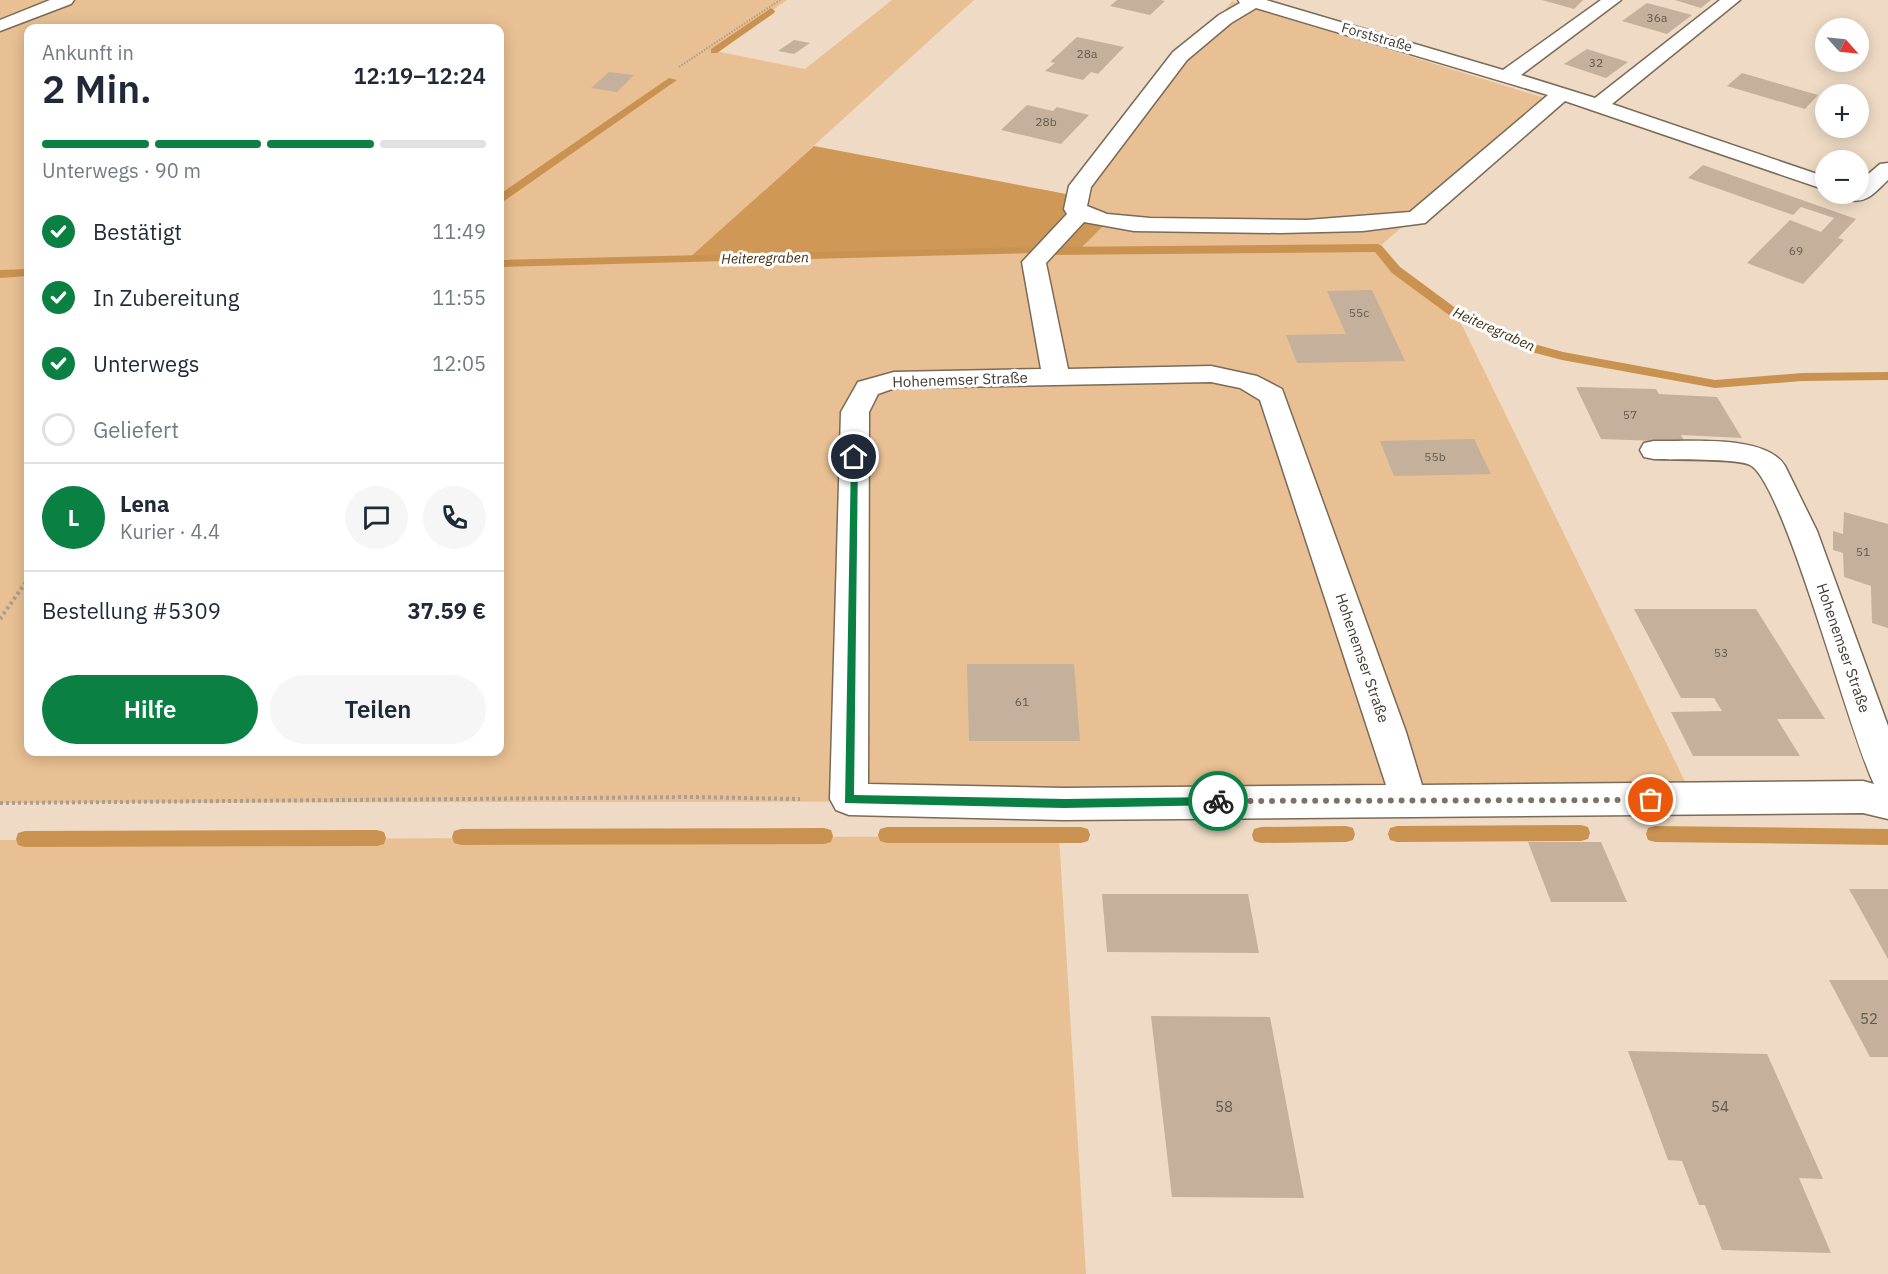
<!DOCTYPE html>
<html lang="de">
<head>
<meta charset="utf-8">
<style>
  body { margin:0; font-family:"IBM Plex Sans",sans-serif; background:#f6f6f7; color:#1f2937; height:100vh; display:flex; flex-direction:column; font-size:22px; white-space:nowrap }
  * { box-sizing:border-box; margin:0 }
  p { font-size:20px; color:#747a83 }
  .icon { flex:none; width:33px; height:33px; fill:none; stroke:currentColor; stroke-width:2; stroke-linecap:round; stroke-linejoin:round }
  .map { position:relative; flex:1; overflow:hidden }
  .sheet { position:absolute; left:24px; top:24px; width:480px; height:732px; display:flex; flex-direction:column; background:#fff; border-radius:12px; box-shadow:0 3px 15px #0003 }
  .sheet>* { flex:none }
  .needle { width:39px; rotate:117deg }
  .tools { position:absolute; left:1815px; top:18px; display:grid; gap:12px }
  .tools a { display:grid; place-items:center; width:54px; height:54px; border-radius:50%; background:#fff; box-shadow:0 3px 15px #0003; font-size:30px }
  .pin { position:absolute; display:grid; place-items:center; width:51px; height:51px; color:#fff; margin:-26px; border:3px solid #fff; border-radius:50%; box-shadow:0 2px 6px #0007 }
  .courier { position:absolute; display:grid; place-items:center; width:60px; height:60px; margin:-30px; border:4px solid #0b8043; border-radius:50%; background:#fff; color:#222; box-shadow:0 2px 8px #0007 }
  .overview em { font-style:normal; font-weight:600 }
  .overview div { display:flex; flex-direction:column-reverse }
  .overview { display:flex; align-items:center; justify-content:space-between; height:102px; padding:0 18px }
  h1 { font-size:39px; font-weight:600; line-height:45px }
  .bar { display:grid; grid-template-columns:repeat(4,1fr); gap:9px 6px; align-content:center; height:72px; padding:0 18px }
  .bar i { height:8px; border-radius:4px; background:#e0e1e3 }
  .bar .selected { background:#0b8043 }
  .bar p { grid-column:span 4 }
  .line { display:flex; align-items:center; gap:15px; padding:0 18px; border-top:2px solid #e0e1e3 }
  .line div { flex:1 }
  .round { display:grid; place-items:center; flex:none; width:63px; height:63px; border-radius:32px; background:#f6f6f7 }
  ol { padding:0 18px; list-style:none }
  li { display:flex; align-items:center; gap:18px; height:66px }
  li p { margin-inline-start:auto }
  li .icon { padding:6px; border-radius:50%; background:#0b8043; color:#fff; stroke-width:4 }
  li:last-child { color:#747a83 }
  li i { width:33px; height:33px; border:3px solid #e0e1e3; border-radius:50% }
  .cta { display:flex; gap:12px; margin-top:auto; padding:12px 18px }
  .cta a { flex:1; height:69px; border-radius:36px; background:#0b8043; color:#fff; font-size:24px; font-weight:600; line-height:69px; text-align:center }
  .cta a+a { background:#f6f6f7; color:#1f2937 }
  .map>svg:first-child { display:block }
  .green { fill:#e8c093; fill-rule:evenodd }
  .forest { fill:#cf9856 }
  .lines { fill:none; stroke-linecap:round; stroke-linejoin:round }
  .stream { fill:#c99250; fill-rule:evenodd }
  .building { fill:#c4b09b }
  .minor-casing { stroke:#7b6a56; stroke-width:3 }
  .path-far1 { stroke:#ad9e8d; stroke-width:2; stroke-dasharray:1.5 1.5; stroke-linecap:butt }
  .path { stroke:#ad9e8d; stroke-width:4; stroke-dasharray:3 3; stroke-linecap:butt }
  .minor { fill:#fff; fill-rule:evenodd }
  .route { fill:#0b8043 }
  .done { stroke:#7f7265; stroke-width:6; stroke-dasharray:0 10.8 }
  .labels { text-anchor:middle; stroke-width:6; stroke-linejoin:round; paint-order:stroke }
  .number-label { font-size:12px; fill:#62584c }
  .far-street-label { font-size:14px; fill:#423a32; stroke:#fff }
  .far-water-label { font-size:14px; font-style:italic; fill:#432c0f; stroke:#fff }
  .street-label { font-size:15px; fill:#423a32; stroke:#fff }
  .near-number-label { font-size:15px; fill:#62584c }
</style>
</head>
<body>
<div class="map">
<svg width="1888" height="1274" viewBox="0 0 1888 1274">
  <rect width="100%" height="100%" fill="#efdbc5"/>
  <path class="green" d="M0,0H787L715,51L805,69L892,0H974L689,259L1077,196L1232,1L1548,99L1378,248L1396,270L1457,315L1694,800L0,803ZM28,28H500V752H28Z
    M1059,836L1086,1274H0V840Z"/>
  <path class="forest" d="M814,146L1077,196L1108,221L1079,250L688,259Z"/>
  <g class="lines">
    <path class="stream" d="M771,8L775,11L774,13L717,53H711V49Z
      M669,78L677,80L504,201L500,202V194Z
      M1378,244L1382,246L1400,267L1461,312L1534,344L1563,352L1715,380L1802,373L1888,372V380L1802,381L1715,388L1562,360L1524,350L1453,318L1392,273L1375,252L1048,255L1042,251L1048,247Z
      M1030,247L1034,249V253L500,267V260Z
      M28,269V276L0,278V270Z
      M1581,825L1588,827L1590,833L1588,839L1581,841L1397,842L1390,840L1388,834L1390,828L1397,826Z
      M1346,826L1353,828L1355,834L1353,840L1346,842L1261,843L1254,841L1252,835L1254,829L1261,827Z
      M1655,826L1888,829V845L1655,842L1648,840L1646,834L1648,828Z
      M887,827H1081L1088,829L1090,835L1088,841L1081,843H887L880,841L878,835L880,829Z
      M824,828L831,830L833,836L831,842L824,844L461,845L454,843L452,837L454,831L461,829Z
      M377,830L384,832L386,838L384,844L377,846L25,847L18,845L16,839L18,833L25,831Z"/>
  </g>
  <path class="building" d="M1117,0H1161L1165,1L1150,15L1110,6Z
    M1542,0H1583L1574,9Z
    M1675,0H1711L1701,8Z
    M1647,3L1692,15L1667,34L1622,21Z
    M1077,37L1124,47L1098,74L1091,72L1083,80L1045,71L1055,63L1050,62Z
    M794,40L810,43L794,54L778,51Z
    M1587,49L1628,62L1606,78L1564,64Z
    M609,72L634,75L617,92L591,88Z
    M1742,73L1818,95L1805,109L1727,86Z
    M1027,105L1053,111L1057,107L1089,115L1061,144L1001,130Z
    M1703,165L1856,219L1838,238L1844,240L1803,284L1747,263L1790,220L1821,232L1834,218L1801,207L1793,215L1688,178Z
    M1372,290L1405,361L1297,363L1286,335L1346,334L1327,291Z
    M1576,387L1656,389L1659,394L1717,397L1742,438L1681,435L1685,442L1601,439Z
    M1474,439L1491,474L1394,476L1380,441Z
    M1844,512L1888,524V628L1872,623L1871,586L1844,577L1843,553L1833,550V531L1843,534Z
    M1634,609H1756L1825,719H1777L1800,756H1693L1671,712L1722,711L1714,698H1681Z
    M967,664H1074L1080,741H969Z
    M1528,842H1601L1627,902H1551Z
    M1849,889H1888V959Z
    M1102,894H1248L1259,953L1107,952Z
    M1829,980H1888V1057H1870Z
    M1151,1016L1270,1017L1304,1198L1172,1197Z
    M1628,1051L1767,1054L1823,1179L1799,1178L1831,1253L1722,1250L1705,1205H1699L1682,1161L1668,1160Z"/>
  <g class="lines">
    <g class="minor-casing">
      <path id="minor" d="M50,0H74L71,4L0,31V20Z
        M1238,0H1266L1503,70L1601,0H1621L1521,75L1595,98L1720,0H1740L1612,104L1826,177V190L1565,101L1425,223L1363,231L1280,233L1134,231L1084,222L1046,263L1068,369L1211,366L1257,376L1282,389L1406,732L1422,785L1863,781L1874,784C1849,733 1784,482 1750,465C1738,458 1672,460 1654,459L1644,457L1640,450L1644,443L1654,441C1688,442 1766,434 1785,466L1817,531L1888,726V819L1863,813L1064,820L849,815L836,810L830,799L841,412L858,382L894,372L1041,369L1022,262L1067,214L1064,209L1069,186L1173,52L1219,15L1240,3ZM1256,8L1548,95L1410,212L1307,220L1150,218L1107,214L1087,206L1091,187L1187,60L1231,23ZM1211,382L1240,388L1260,400L1386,785L1064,788L868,784L869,412L878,394L895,388Z
        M1888,163V180C1876,191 1867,204 1850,200L1848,194H1858V183L1880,164Z"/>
    </g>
    <path class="path-far1" d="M679,67L780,0"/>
    <path class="path" d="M0,619L28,579
      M0,803L692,797L800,799"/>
    <use href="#minor" class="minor"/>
  </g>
  <path class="route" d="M851,455L858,457L854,795L1064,799L1218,797L1224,801L1222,805L1064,808L845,803Z"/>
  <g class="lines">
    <path class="done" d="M1218,801L1651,800"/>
  </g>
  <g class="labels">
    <g class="number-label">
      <text x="1657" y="22">36a</text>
      <text x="1087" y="58">28a</text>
      <text x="1596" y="67">32</text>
      <text x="1046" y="126">28b</text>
      <text x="1796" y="255">69</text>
      <text x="1359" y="317">55c</text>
      <text x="1630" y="419">57</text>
      <text x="1435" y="461">55b</text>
      <text x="1863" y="556">51</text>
      <text x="1721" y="657">53</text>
      <text x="1022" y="706">61</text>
    </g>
    <g class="far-street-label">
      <text transform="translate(1377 37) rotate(16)" y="5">Forststraße</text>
    </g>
    <g class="far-water-label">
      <text transform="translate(765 258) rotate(-1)" y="5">Heiteregraben</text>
      <text transform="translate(1494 329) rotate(24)" y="5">Heiteregraben</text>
    </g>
    <g class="street-label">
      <text transform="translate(960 380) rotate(-2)" y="5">Hohenemser Straße</text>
      <text transform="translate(1843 648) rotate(71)" y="5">Hohenemser Straße</text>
      <text transform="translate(1362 658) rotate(71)" y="5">Hohenemser Straße</text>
    </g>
    <g class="near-number-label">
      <text x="1869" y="1024">52</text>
      <text x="1224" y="1112">58</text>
      <text x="1720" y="1112">54</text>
    </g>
  </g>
</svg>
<div class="tools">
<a><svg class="needle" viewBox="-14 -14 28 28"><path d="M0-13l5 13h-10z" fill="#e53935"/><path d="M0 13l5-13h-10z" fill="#747a83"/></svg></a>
<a>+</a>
<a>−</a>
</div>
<div class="pin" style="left:1651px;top:800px;background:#ea580c"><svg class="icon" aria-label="bag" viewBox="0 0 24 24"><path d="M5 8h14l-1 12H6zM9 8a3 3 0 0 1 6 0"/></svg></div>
<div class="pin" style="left:854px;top:457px;background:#1f2937"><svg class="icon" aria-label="home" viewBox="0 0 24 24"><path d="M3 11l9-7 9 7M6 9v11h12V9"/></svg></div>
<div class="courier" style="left:1218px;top:801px"><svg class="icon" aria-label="bike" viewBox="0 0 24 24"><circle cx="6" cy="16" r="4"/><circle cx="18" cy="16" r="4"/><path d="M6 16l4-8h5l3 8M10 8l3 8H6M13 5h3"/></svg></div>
<section class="sheet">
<div class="overview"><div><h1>2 Min.</h1><p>Ankunft in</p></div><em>12:19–12:24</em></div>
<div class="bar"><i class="selected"></i><i class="selected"></i><i class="selected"></i><i></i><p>Unterwegs · 90 m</p></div>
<ol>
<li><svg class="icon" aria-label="check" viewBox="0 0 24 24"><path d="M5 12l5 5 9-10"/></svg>Bestätigt<p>11:49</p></li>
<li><svg class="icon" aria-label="check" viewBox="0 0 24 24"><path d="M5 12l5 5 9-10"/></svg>In Zubereitung<p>11:55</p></li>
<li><svg class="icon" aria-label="check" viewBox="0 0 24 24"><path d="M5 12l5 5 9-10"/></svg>Unterwegs<p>12:05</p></li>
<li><i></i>Geliefert</li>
</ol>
<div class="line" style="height:108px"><b class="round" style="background:#0b8043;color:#fff">L</b><div><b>Lena</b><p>Kurier · 4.4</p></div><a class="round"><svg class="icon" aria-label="chat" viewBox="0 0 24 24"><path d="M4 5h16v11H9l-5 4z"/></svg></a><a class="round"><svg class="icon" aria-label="phone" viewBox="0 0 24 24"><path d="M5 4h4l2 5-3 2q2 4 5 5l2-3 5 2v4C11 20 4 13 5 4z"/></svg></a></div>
<div class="line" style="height:78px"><div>Bestellung #5309</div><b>37.59 €</b></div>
<div class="cta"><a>Hilfe</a><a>Teilen</a></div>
</section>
</div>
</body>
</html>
